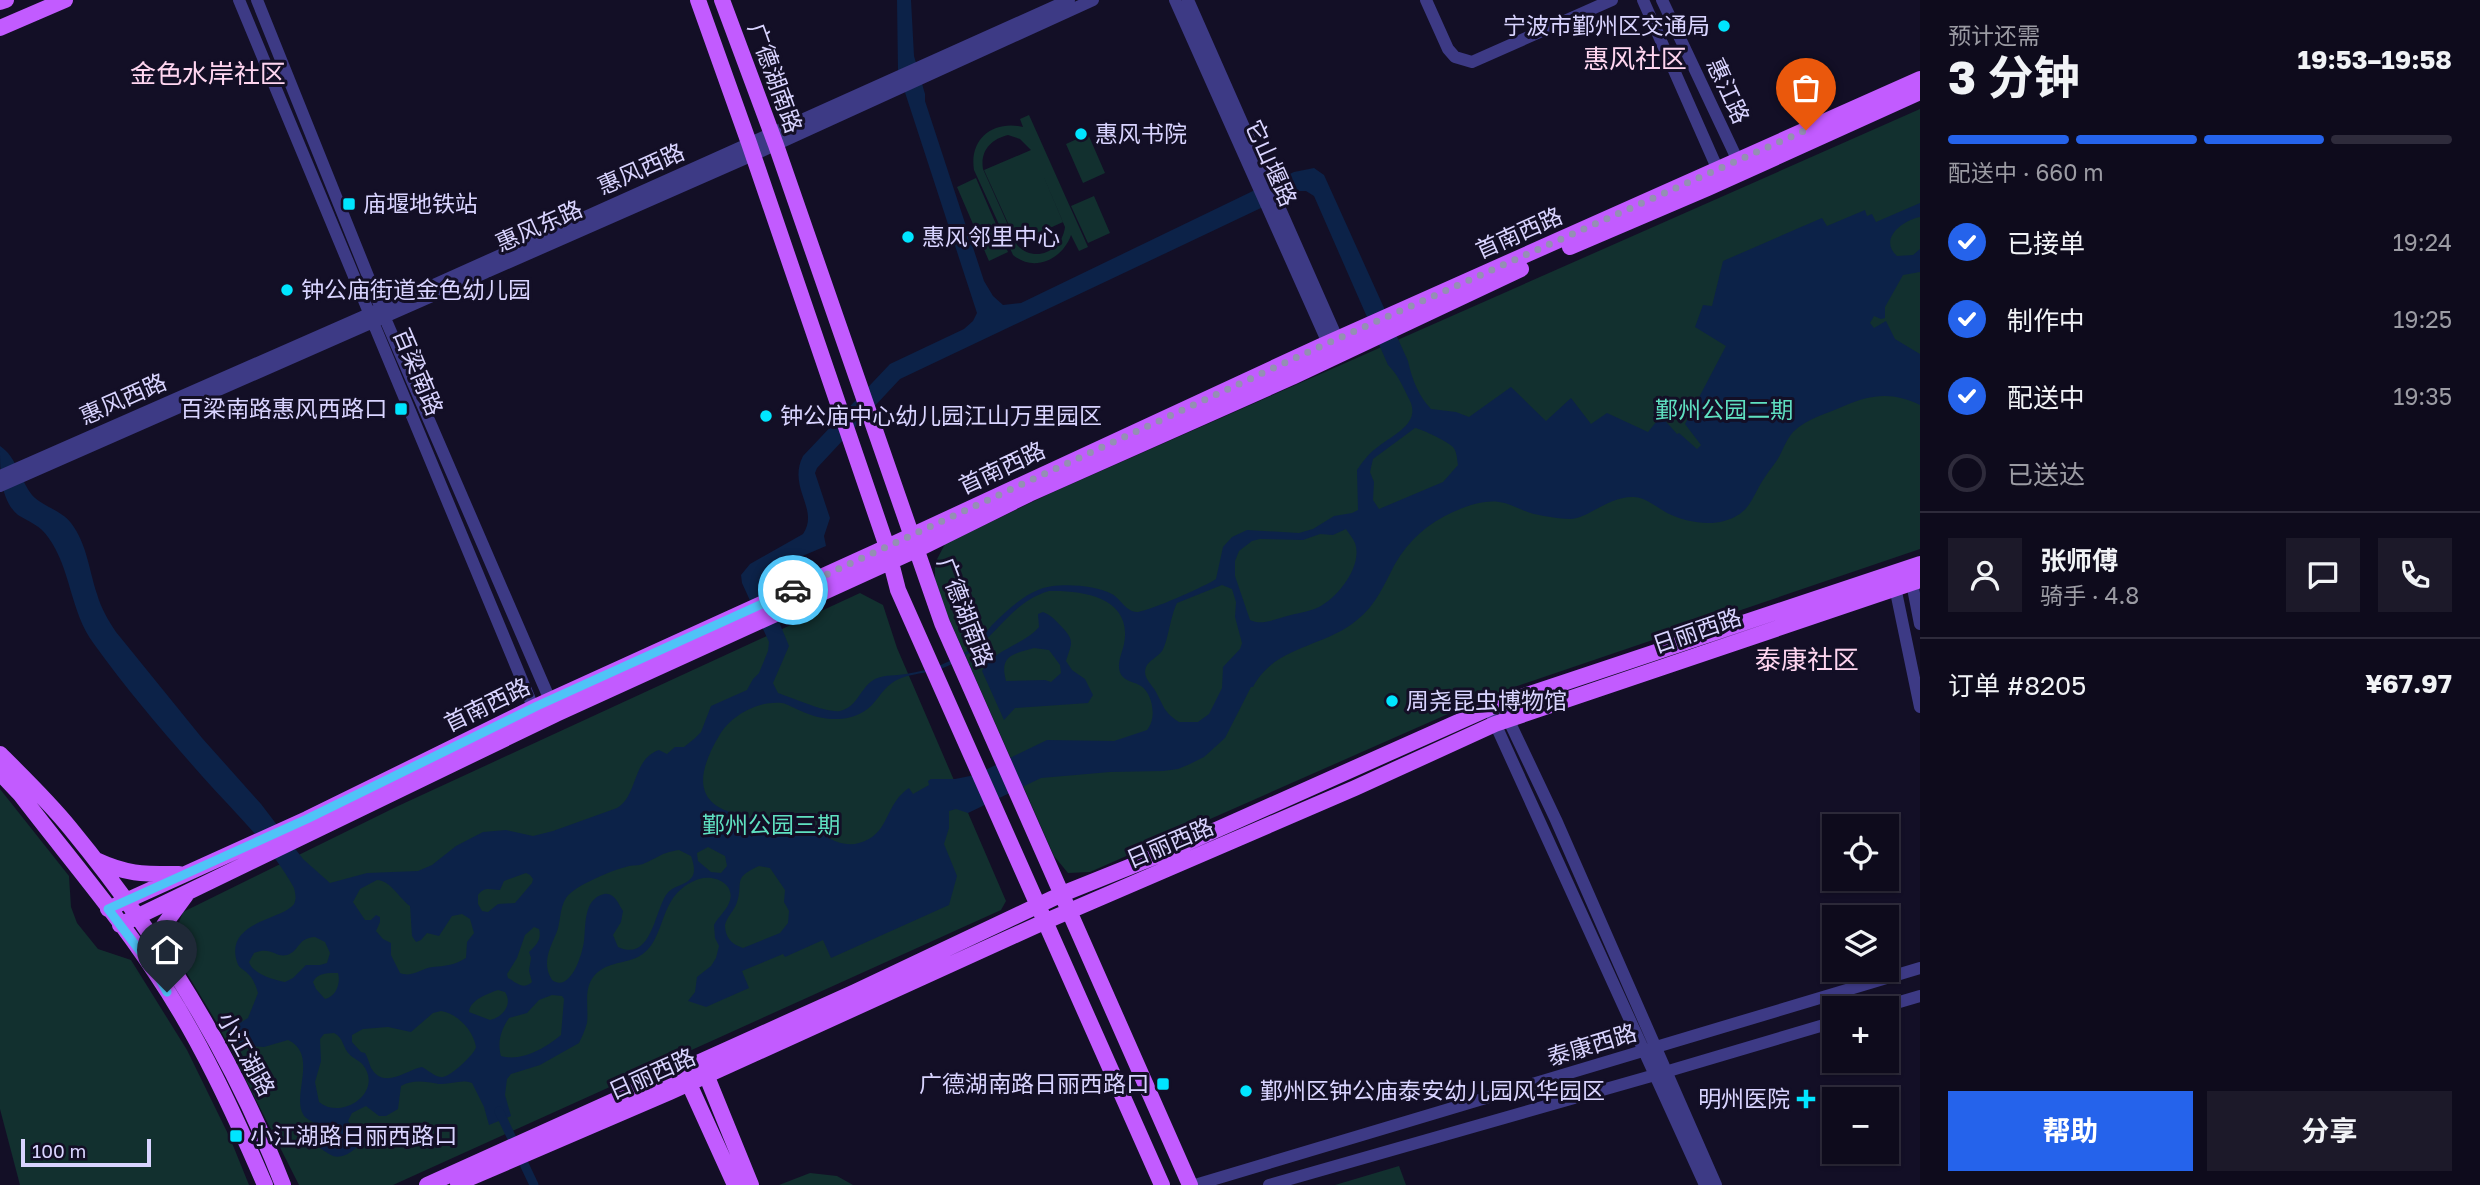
<!DOCTYPE html>
<html lang="zh">
<head>
<meta charset="utf-8">
<style>
  body { margin:0; font-family:"Golos Text","Noto Sans SC",sans-serif; background:#1c1929; color:#f1f3f6; height:100vh; display:flex; flex-direction:column; font-size:26px; white-space:nowrap }
  * { box-sizing:border-box; margin:0 }
  p { font-size:23px; color:#9b9ba3 }
  .icon { flex:none; width:38px; height:38px; fill:none; stroke:currentColor; stroke-width:2; stroke-linecap:round; stroke-linejoin:round }
  .map { position:relative; flex:1; overflow:hidden }
  .panel { display:flex; flex-direction:column; background:#0e0b1c; width:560px }
  .panel>* { flex:none }
  .fabs { position:absolute; left:1822px; top:814px; display:grid; gap:14px }
  .fabs a { display:grid; place-items:center; width:77px; height:77px; border-radius:0px; background:#0e0b1c; box-shadow:0 2px 5px #0004,0 0 0 2px #2e2b3b; font-size:35px }
  .scale { position:absolute; left:21px; bottom:18px; width:130px; box-sizing:border-box; padding-left:7px; border:4px solid #d9d4ff; border-top:0; font-size:19px; line-height:24px; white-space:nowrap; color:#d9d4ff; -webkit-text-stroke:5px #130f26; paint-order:stroke }
  .pin { position:absolute; display:grid; place-items:center; width:60px; height:60px; color:#fff; margin:-72px -30px; border-radius:50% 50% 50% 0; rotate:-45deg; box-shadow:0 0 7px #0007 }
  .pin .icon { rotate:45deg }
  .courier { position:absolute; display:grid; place-items:center; width:70px; height:70px; margin:-35px; border:5px solid #4fc3f7; border-radius:50%; background:#fff; color:#222; box-shadow:0 2px 9px #0007 }
  .overview em { font-style:normal; font-weight:700 }
  .overview div { display:flex; flex-direction:column-reverse }
  .overview { display:flex; align-items:center; justify-content:space-between; height:119px; padding:0 28px }
  h1 { font-size:46px; font-weight:700; line-height:52px }
  .bar { display:grid; grid-template-columns:repeat(4,1fr); gap:10px 7px; align-content:center; height:84px; padding:0 28px }
  .bar i { height:9px; border-radius:5px; background:#2e2b3b }
  .bar .selected { background:#2563eb }
  .bar p { grid-column:span 4 }
  .line { display:flex; align-items:center; gap:18px; padding:0 28px; border-top:2px solid #2e2b3b }
  .line div { flex:1 }
  .round { display:grid; place-items:center; flex:none; width:74px; height:74px; border-radius:0px; background:#1c1929 }
  ol { padding:0 28px; list-style:none }
  li { display:flex; align-items:center; gap:21px; height:77px }
  li p { margin-inline-start:auto }
  li .icon { padding:7px; border-radius:50%; background:#2563eb; color:#fff; stroke-width:4 }
  li:last-child { color:#9b9ba3 }
  li i { width:38px; height:38px; border:4px solid #2e2b3b; border-radius:50% }
  .action { display:flex; gap:14px; margin-top:auto; padding:14px 28px }
  .action a { flex:1; height:80px; border-radius:0px; background:#2563eb; color:#fff; font-size:28px; font-weight:700; line-height:80px; text-align:center }
  .action a+a { background:#1c1929; color:#f1f3f6 }
  main { display:flex; flex:1; min-height:0 }
  .map>svg:first-child { display:block }
  .green { fill:#12302f; fill-rule:evenodd }
  .water { fill:#0c2248; fill-rule:evenodd }
  .lines { fill:none; stroke-linecap:round; stroke-linejoin:round }
  .canal { stroke:#0c2248; stroke-width:9 }
  .minor { stroke:#3d3a85; stroke-width:12 }
  .major { stroke:#c25bff; stroke-width:16 }
  .done { stroke:#948fb3; stroke-width:7; stroke-dasharray:0 12.6 }
  .route { stroke:#4fc3f7; stroke-width:9 }
  .poi-dot { fill:#00e5ff; stroke:#130f26; stroke-width:2.5 }
  .labels { text-anchor:middle; stroke-width:6; stroke-linejoin:round; paint-order:stroke }
  .poi-label { font-size:23px; fill:#d9d4ff; stroke:#130f26; text-anchor:start }
  .street-label { font-size:23px; fill:#d9d4ff; stroke:#130f26 }
  .park-label { font-size:23px; fill:#5fe0c0; stroke:#130f26 }
  .quarter-label { font-size:26px; fill:#ffd6f0; stroke:#130f26 }
</style>
</head>
<body>
<main>
<div class="map">
<svg width="1920" height="1185" viewBox="0 0 1920 1185">
  <rect width="100%" height="100%" fill="#130f26"/>
  <path class="green" d="M1920,109V549L1491,695L1090,872L1068,873L1054,856L935,587V563L945,544L1049,494Z
    M1029,115L1088,247L1079,251L1071,235C1063,259 1034,273 1013,255L974,170C969,138 994,120 1023,127L1020,119ZM1008,135L1020,139L1031,150L984,170L1017,243L1063,222L1040,168L1065,227C1062,251 1035,264 1017,245L983,169C980,151 991,139 1008,135Z
    M1088,134L1105,173L1083,183L1066,144Z
    M976,178L1008,252L989,261L957,187Z
    M1094,196L1110,233L1088,243L1071,206Z
    M860,593L883,605L897,648L1006,901L1001,910L393,1185H299L217,1023L180,962L175,943L176,930L183,912L398,806Z
    M0,789L69,876L71,907L77,923L98,949L131,960L187,1050L230,1138L249,1185H20L0,1109Z
    M1399,1166L1406,1185H1335Z
    M810,1173L837,1176L853,1185H779Z"/>
  <path class="water" d="M897,0H911L914,56L925,94V101L984,281L993,296L1003,305L1021,303L1255,190L1294,172L1314,168L1324,175L1408,361C1412,379 1418,395 1431,409L1456,412L1469,417L1511,387L1546,421L1571,398L1591,424L1607,413L1648,432L1661,416L1677,434L1679,433L1697,449L1701,445L1685,424L1726,346L1695,327L1703,305L1712,306L1723,261L1822,218L1827,226L1865,210L1867,216L1872,214L1876,222L1920,203V217C1903,220 1878,239 1897,256L1913,255L1920,249V272L1903,275L1885,307V318L1881,319L1874,316L1870,323L1874,328L1886,321L1895,339L1920,354V405C1893,392 1872,394 1844,406C1827,414 1807,418 1793,432C1787,439 1784,447 1780,455C1776,463 1770,469 1765,477C1751,497 1752,513 1724,521C1706,526 1683,521 1667,513C1656,507 1647,498 1634,497C1608,496 1588,519 1570,519C1560,519 1544,516 1534,514C1522,511 1510,503 1499,502C1483,500 1467,506 1453,512C1428,523 1409,540 1395,564C1384,585 1376,605 1357,620C1324,648 1275,645 1253,687H1251L1225,738L1204,757L1190,764L1178,769L1163,771L1110,772L1041,778L968,813L956,809L949,811V828L944,844L957,876L949,905L831,958L823,940L785,957L783,954L742,971L749,988L706,1007L688,1001L695,992L697,977L711,966L716,958L719,946L715,938L714,925C718,917 726,911 729,903C737,884 714,874 699,879C655,894 669,941 638,957C623,964 606,962 594,976C583,989 589,1008 587,1023C585,1030 582,1037 579,1043L540,1065L511,1074L507,1079L505,1095L511,1116L489,1125L484,1107L472,1083C460,1079 451,1085 439,1084C425,1082 414,1079 401,1086L398,1109L386,1116H379L366,1106L352,1113L348,1121C351,1126 357,1128 360,1133C365,1146 344,1160 333,1156C328,1154 322,1149 318,1147L316,1139L319,1126C315,1122 309,1121 305,1117C289,1098 320,1055 288,1040L264,1047L235,1045L227,1031L248,1018L258,993C256,987 254,979 248,974C244,969 239,969 237,962C224,921 283,920 294,904C297,898 295,893 294,888C272,847 233,811 202,776C165,734 127,690 94,644C70,612 71,568 48,537C41,526 28,521 18,515C0,500 0,470 0,446C17,457 20,480 32,495C43,507 61,510 71,523C87,544 89,570 97,594C101,608 108,620 116,632L202,738L261,804L303,859L330,883L367,873L418,871L432,865L456,846L483,832L506,830L533,836L553,831L617,808C638,796 632,759 659,750L667,754L675,747H684L694,739L701,732L711,706L747,690L753,679L759,673L768,651L769,642L742,583L741,575L750,564L803,534C820,509 787,488 803,456L890,364L964,329L973,321L977,313L898,71ZM1297,191H1306L1314,196L1388,365C1398,375 1402,385 1408,397C1423,422 1396,433 1379,446C1370,452 1363,461 1357,470L1358,510L1352,513L1334,516L1313,529L1299,533L1247,530L1232,537L1223,547L1216,579C1206,586 1147,612 1137,612C1125,611 1121,599 1112,594C1094,585 1057,582 1038,590C1022,596 1004,613 992,625C986,632 981,640 974,646C954,662 931,670 906,674C895,676 886,674 875,679C860,687 858,707 840,711C826,713 793,698 778,693L773,683L789,646L765,588L764,579L786,563L826,546L824,536L830,518L815,473L817,468L900,379ZM1415,428C1422,429 1448,442 1453,447C1457,452 1457,459 1458,465L1443,482L1379,509L1373,500L1374,482L1370,472L1373,459ZM1346,529C1349,534 1353,538 1355,543C1363,566 1338,597 1319,607C1309,612 1297,613 1287,616C1275,619 1262,626 1250,620L1235,576V561L1239,551L1252,541L1260,539L1303,540L1320,534L1333,535ZM1222,585L1232,589L1236,602L1235,617L1242,643L1240,649L1223,667L1222,688L1209,714L1198,722H1179C1164,712 1164,707 1156,692C1152,684 1142,678 1146,667C1149,660 1158,657 1162,651C1168,642 1170,617 1177,603ZM1049,591C1084,590 1133,598 1124,644C1122,654 1115,666 1122,676C1127,682 1135,682 1141,686C1153,694 1157,719 1147,730L1114,741L1047,740L975,775L955,779H931L928,781L929,785L913,794L909,788L906,790C883,809 890,834 859,843C842,848 824,837 811,826C807,823 804,818 799,816C790,813 769,819 757,819C746,818 737,814 727,811C690,797 703,763 719,736C730,716 759,700 782,703C788,704 795,709 801,711C820,720 844,723 863,712C876,705 880,691 892,683C905,673 928,674 943,668C954,664 966,655 975,649C1001,629 1015,601 1049,591ZM708,847L725,856L727,866L721,873L711,872L698,861L697,853ZM679,850L691,856C693,862 696,871 692,877C686,886 672,885 666,895C654,914 651,962 618,947L613,935L621,922L623,911C618,903 614,892 604,894C583,899 586,926 584,941C582,956 570,993 552,980C542,964 549,950 556,934C561,923 559,909 566,898C575,885 613,870 629,866C634,865 640,866 645,863C660,857 660,853 679,850ZM759,866L770,868L785,890L784,902L789,911L788,923L780,933L743,948C731,944 725,937 725,925C727,917 732,913 736,905C745,883 730,879 759,866ZM526,873L530,875L533,879L532,883L515,903L498,904L488,912L482,911L478,904V895C485,886 490,890 500,890L504,881ZM377,880C391,881 399,898 410,906L412,936L416,942L421,940L427,933L439,936L452,916L462,914L470,919L474,933L467,942L466,958C455,965 445,966 433,967C421,968 413,978 400,973L391,955V943L383,939L376,931L380,922V917L376,915L371,920H365L353,902L360,889ZM534,927L539,929C542,940 536,945 529,952L531,958L529,971L532,982C523,990 517,983 508,978L507,974L517,958L525,935ZM315,937L325,942L330,953L327,963L320,965H306L293,978L285,982C273,980 253,974 249,962L254,953C272,946 275,958 287,955C300,951 297,938 315,937ZM338,973C341,983 336,997 325,999L316,989L313,982C318,972 329,973 338,973ZM498,990L505,992C513,1004 503,1017 490,1020L469,1012C470,1000 487,994 498,990ZM552,995L562,996L564,999L561,1035C546,1048 521,1062 501,1056C497,1042 501,1030 509,1018L527,1013L539,1000ZM441,1011C458,1014 473,1030 476,1047C475,1054 451,1076 443,1077C436,1078 428,1070 422,1067C406,1070 384,1090 371,1068C369,1063 368,1058 365,1053L361,1052L352,1042V1035L363,1029L388,1027L411,1032L433,1013ZM334,1033C344,1038 342,1047 350,1055C354,1059 359,1060 363,1065C384,1092 342,1121 319,1102L315,1082L321,1061L320,1039L324,1034Z
    M1043,612C1051,615 1054,619 1061,626C1075,641 1072,642 1066,661L1072,670L1085,679L1093,695L1088,703L1015,708L1004,720L982,671C994,649 1024,645 1039,627L1038,614ZM1034,648L1049,650L1060,665L1061,673L1051,682L1045,680L1006,681C999,655 1013,654 1034,648Z"/>
  <g class="lines">
    <path class="canal" d="M499,1111L534,1185"/>
    <path class="minor" d="M239,0L536,714
      M257,0L384,316L553,707
      M1175,0L1328,343
      M1188,0L1337,338
      M1426,0L1448,49L1455,57L1472,62L1612,0
      M1643,0L1718,170
      M1662,0L1738,161
      M0,476L369,314L1069,0
      M0,486L753,155L1093,0
      M1912,583L1920,624
      M1895,587L1920,707
      M1501,704L1556,820L1716,1185
      M1493,719L1705,1185
      M1879,1008L1920,996
      M1195,1185L1920,968
      M1269,1185L1655,1075L1834,1022"/>
    <path class="major" d="M698,0L749,143L887,547L898,590L1162,1185
      M722,0L776,145L942,623L1190,1185
      M0,2L6,0
      M0,28L65,0
      M1570,247L1708,188L1920,92
      M0,754C24,778 49,802 70,828C158,935 233,1056 283,1185
      M0,773L20,794C65,853 114,910 155,972C199,1037 234,1113 265,1185
      M96,860C128,875 145,874 179,874
      M108,909L307,819L537,706L887,547L1319,347L1920,79
      M120,925L556,714L916,550L1029,494L1292,377L1521,269
      M166,960L164,925L186,895
      M703,1067L751,1185
      M685,1075L735,1185
      M458,1183L670,1092L1044,922L1355,788L1495,724L1920,580
      M427,1185L855,992L1062,894L1169,851L1494,706L1920,564"/>
  </g>
  <g class="lines">
    <path class="done" d="M793,590L1319,347L1806,130"/>
    <path class="route" d="M167,992L156,972L108,909L307,819L537,706L793,590"/>
  </g>
  <g class="poi-dot">
    <circle cx="1724" cy="26" r="7"/>
    <circle cx="1081" cy="134" r="7"/>
    <rect x="342" y="197" width="14" height="14" rx="3.5"/>
    <circle cx="908" cy="237" r="7"/>
    <circle cx="287" cy="290" r="7"/>
    <rect x="394" y="402" width="14" height="14" rx="3.5"/>
    <circle cx="766" cy="416" r="7"/>
    <circle cx="1392" cy="701" r="7"/>
    <rect x="1156" y="1077" width="14" height="14" rx="3.5"/>
    <circle cx="1246" cy="1091" r="7"/>
    <path d="M1802.5 1088.5h7v7h7v7h-7v7h-7v-7h-7v-7h7z"/>
    <rect x="229" y="1129" width="14" height="14" rx="3.5"/>
  </g>
  <g class="labels">
    <g class="poi-label">
      <text x="1710" y="34" text-anchor="end">宁波市鄞州区交通局</text>
      <text x="1095" y="142">惠风书院</text>
      <text x="363" y="212">庙堰地铁站</text>
      <text x="922" y="245">惠风邻里中心</text>
      <text x="301" y="298">钟公庙街道金色幼儿园</text>
      <text x="387" y="417" text-anchor="end">百梁南路惠风西路口</text>
      <text x="780" y="424">钟公庙中心幼儿园江山万里园区</text>
      <text x="1406" y="709">周尧昆虫博物馆</text>
      <text x="1149" y="1092" text-anchor="end">广德湖南路日丽西路口</text>
      <text x="1260" y="1099">鄞州区钟公庙泰安幼儿园风华园区</text>
      <text x="1790" y="1107" text-anchor="end">明州医院</text>
      <text x="250" y="1144">小江湖路日丽西路口</text>
    </g>
    <g class="street-label">
      <text transform="translate(775 78) rotate(70)" y="8">广德湖南路</text>
      <text transform="translate(1728 91) rotate(65)" y="8">惠江路</text>
      <text transform="translate(1271 163) rotate(66)" y="8">它山堰路</text>
      <text transform="translate(641 169) rotate(-24)" y="8">惠风西路</text>
      <text transform="translate(539 226) rotate(-24)" y="8">惠风东路</text>
      <text transform="translate(1519 233) rotate(-24)" y="8">首南西路</text>
      <text transform="translate(418 372) rotate(67)" y="8">百梁南路</text>
      <text transform="translate(123 399) rotate(-24)" y="8">惠风西路</text>
      <text transform="translate(1002 468) rotate(-25)" y="8">首南西路</text>
      <text transform="translate(965 612) rotate(69)" y="8">广德湖南路</text>
      <text transform="translate(1697 631) rotate(-19)" y="8">日丽西路</text>
      <text transform="translate(487 705) rotate(-26)" y="8">首南西路</text>
      <text transform="translate(1170 843) rotate(-23)" y="8">日丽西路</text>
      <text transform="translate(1592 1045) rotate(-17)" y="8">泰康西路</text>
      <text transform="translate(246 1054) rotate(61)" y="8">小江湖路</text>
      <text transform="translate(652 1074) rotate(-24)" y="8">日丽西路</text>
    </g>
    <g class="park-label">
      <text x="1724" y="418">鄞州公园二期</text>
      <text x="771" y="833">鄞州公园三期</text>
    </g>
    <g class="quarter-label">
      <text x="1635" y="68">惠风社区</text>
      <text x="208" y="83">金色水岸社区</text>
      <text x="1807" y="669">泰康社区</text>
    </g>
  </g>
</svg>
<div class="fabs">
<a><svg class="icon" aria-label="locate" viewBox="0 0 24 24"><circle cx="12" cy="12" r="6"/><path d="M12 2v4M12 18v4M2 12h4M18 12h4"/></svg></a>
<a><svg class="icon" aria-label="layers" viewBox="0 0 24 24"><path d="M12 4l9 5-9 5-9-5zM3 14l9 5 9-5"/></svg></a>
<a>+</a>
<a>−</a>
</div>
<div class="scale">100 m</div>
<div class="pin" style="left:1806px;top:130px;background:#ea580c"><svg class="icon" aria-label="bag" viewBox="0 0 24 24"><path d="M5 8h14l-1 12H6zM9 8a3 3 0 0 1 6 0"/></svg></div>
<div class="pin" style="left:167px;top:992px;background:#1f2937"><svg class="icon" aria-label="home" viewBox="0 0 24 24"><path d="M3 11l9-7 9 7M6 9v11h12V9"/></svg></div>
<div class="courier" style="left:793px;top:590px"><svg class="icon" aria-label="car" viewBox="0 0 24 24"><path d="M5 17H2v-5l4-1 3-4h7l3 4 3 1v5h-3M9 17h6M6 11h13"/><circle cx="7" cy="17" r="2"/><circle cx="17" cy="17" r="2"/></svg></div>
</div>
<section class="panel">
<div class="overview"><div><h1>3 分钟</h1><p>预计还需</p></div><em>19:53–19:58</em></div>
<div class="bar"><i class="selected"></i><i class="selected"></i><i class="selected"></i><i></i><p>配送中 · 660 m</p></div>
<ol>
<li><svg class="icon" aria-label="check" viewBox="0 0 24 24"><path d="M5 12l5 5 9-10"/></svg>已接单<p>19:24</p></li>
<li><svg class="icon" aria-label="check" viewBox="0 0 24 24"><path d="M5 12l5 5 9-10"/></svg>制作中<p>19:25</p></li>
<li><svg class="icon" aria-label="check" viewBox="0 0 24 24"><path d="M5 12l5 5 9-10"/></svg>配送中<p>19:35</p></li>
<li><i></i>已送达</li>
</ol>
<div class="line" style="height:126px"><a class="round"><svg class="icon" aria-label="person" viewBox="0 0 24 24"><circle cx="12" cy="8" r="4"/><path d="M4 21q1-7 8-7t8 7"/></svg></a><div><b>张师傅</b><p>骑手 · 4.8</p></div><a class="round"><svg class="icon" aria-label="chat" viewBox="0 0 24 24"><path d="M4 5h16v11H9l-5 4z"/></svg></a><a class="round"><svg class="icon" aria-label="phone" viewBox="0 0 24 24"><path d="M5 4h4l2 5-3 2q2 4 5 5l2-3 5 2v4C11 20 4 13 5 4z"/></svg></a></div>
<div class="line" style="height:91px"><div>订单 #8205</div><b>¥67.97</b></div>
<div class="action"><a>帮助</a><a>分享</a></div>
</section>
</main>
</body>
</html>
